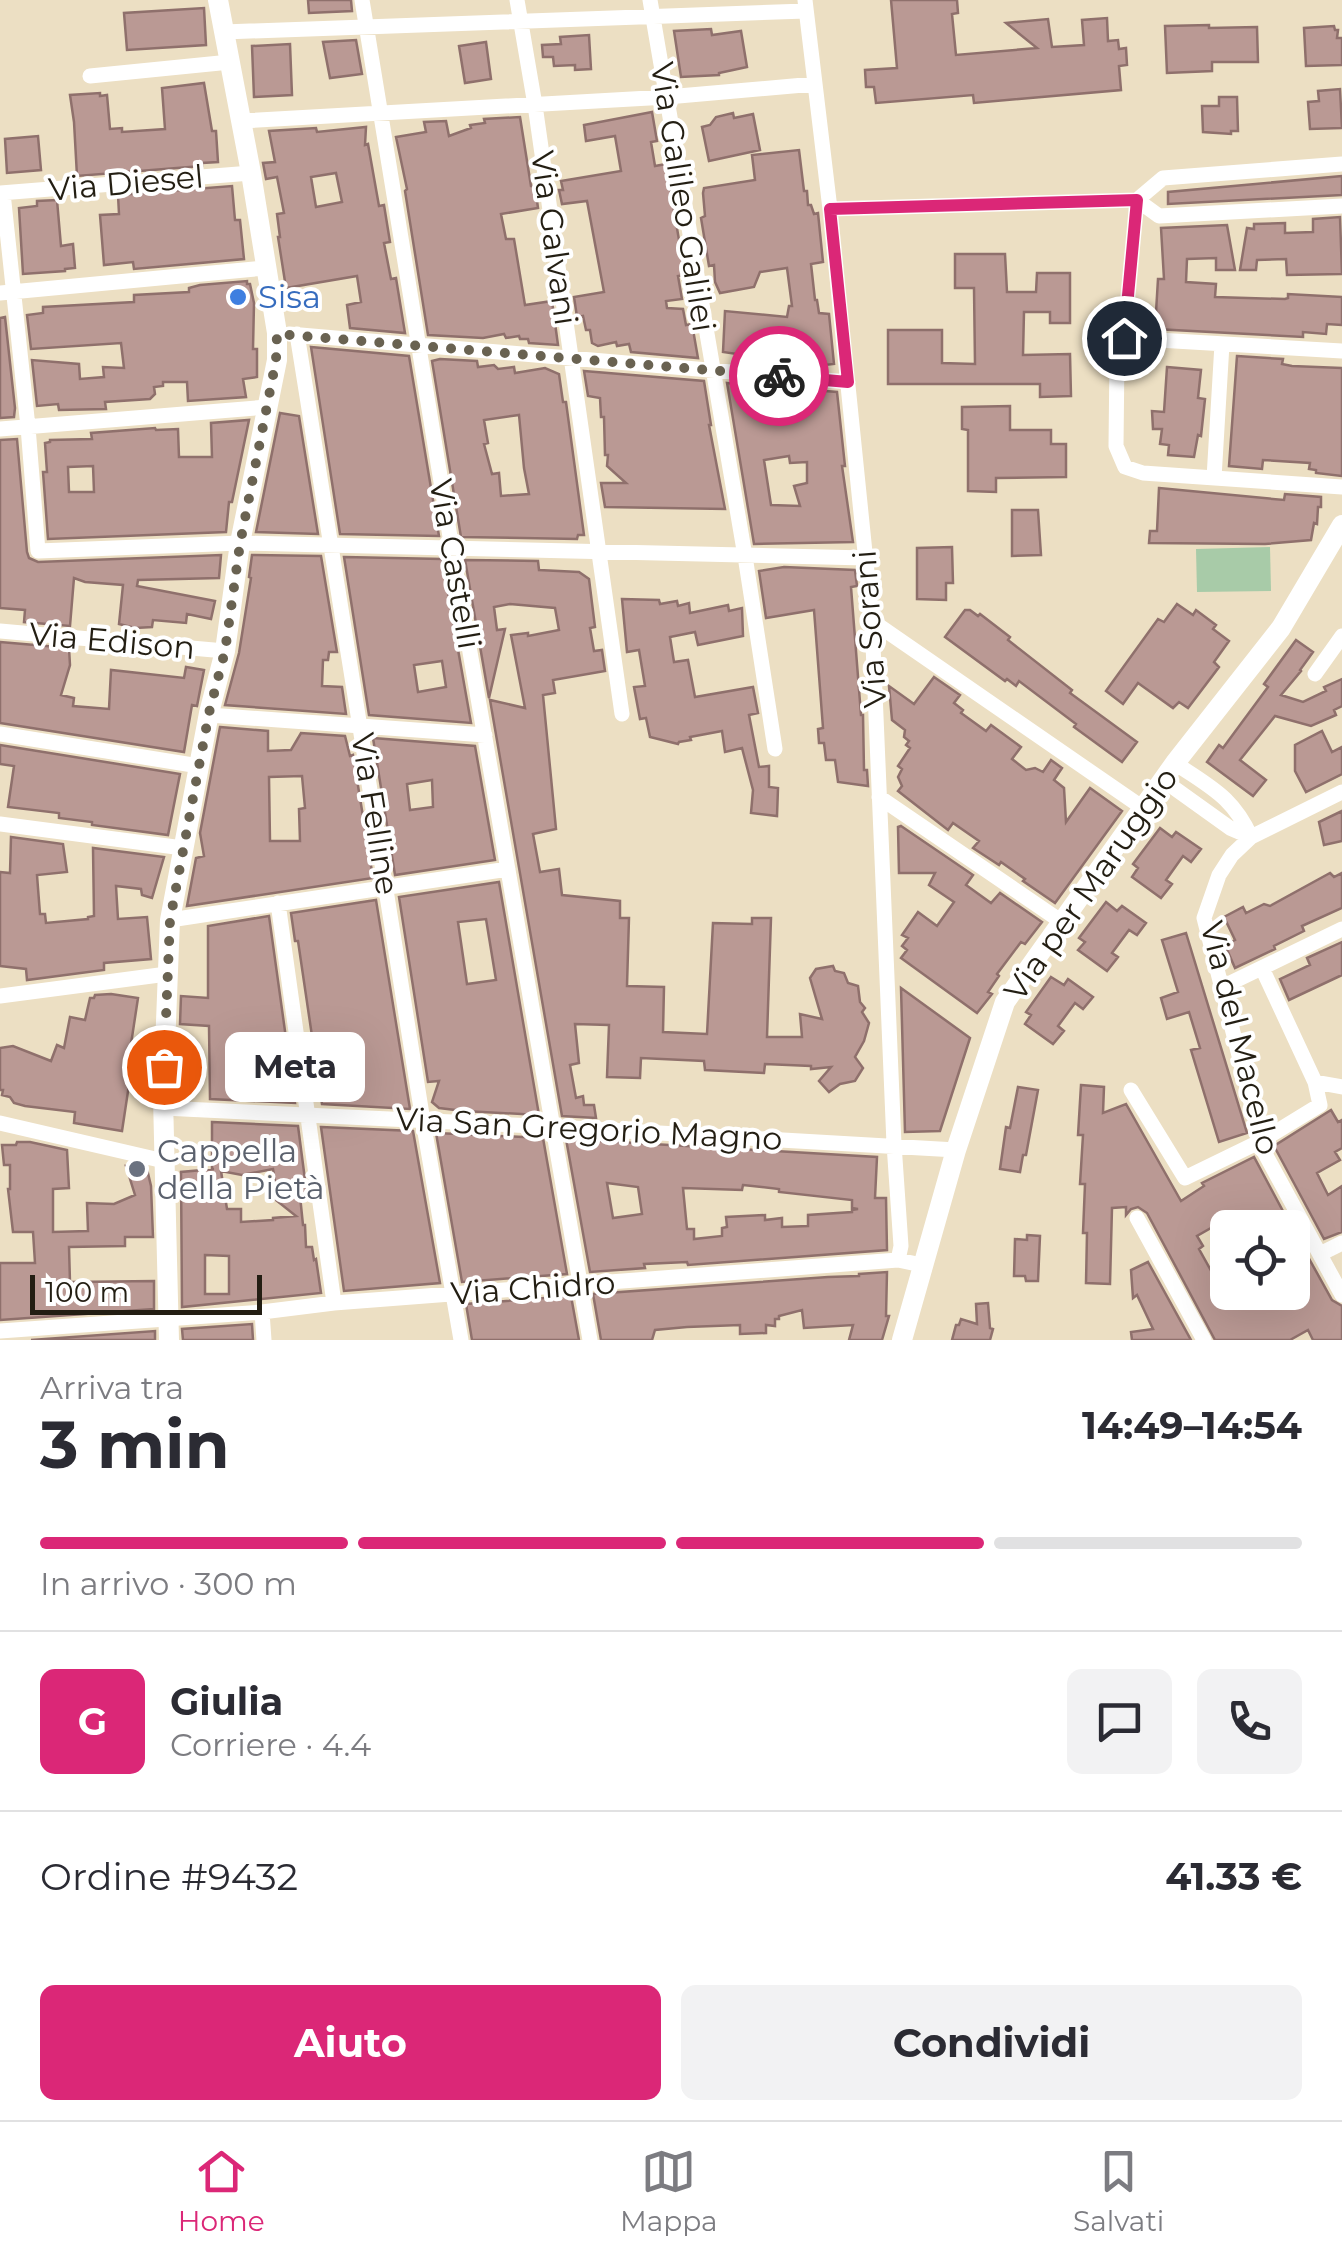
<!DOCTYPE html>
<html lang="it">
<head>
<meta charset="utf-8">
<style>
  body { margin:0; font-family:Montserrat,sans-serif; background:#f2f2f3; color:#2b2b33; height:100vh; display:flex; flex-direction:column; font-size:38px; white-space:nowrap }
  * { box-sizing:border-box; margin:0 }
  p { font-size:32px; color:#7c7c81 }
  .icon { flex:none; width:55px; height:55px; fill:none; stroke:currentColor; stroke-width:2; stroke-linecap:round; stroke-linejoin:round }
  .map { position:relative; height:1340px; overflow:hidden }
  .panel { display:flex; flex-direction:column; background:#fff; flex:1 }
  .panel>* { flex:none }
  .controls { position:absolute; left:1210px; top:1210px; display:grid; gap:20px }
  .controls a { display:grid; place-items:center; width:100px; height:100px; border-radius:15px; background:#fff; box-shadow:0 10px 40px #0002; font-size:50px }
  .scale { position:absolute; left:30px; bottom:25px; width:232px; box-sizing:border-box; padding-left:10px; border:5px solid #231e13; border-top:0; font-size:28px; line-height:35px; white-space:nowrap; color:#231e13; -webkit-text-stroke:8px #fff; paint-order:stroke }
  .pin { position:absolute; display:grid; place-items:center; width:85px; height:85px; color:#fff; margin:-42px; border:5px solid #fff; border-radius:50%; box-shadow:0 2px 10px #0007 }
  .courier { position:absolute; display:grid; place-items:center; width:100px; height:100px; margin:-50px; border:8px solid #db2777; border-radius:50%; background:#fff; color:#222; box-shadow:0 2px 12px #0007 }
  .bubble { position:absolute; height:70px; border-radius:15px; background:#fff; box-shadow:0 10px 40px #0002; font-size:32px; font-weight:700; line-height:70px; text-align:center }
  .headline em { font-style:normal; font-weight:700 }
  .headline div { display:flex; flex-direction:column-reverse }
  .headline { display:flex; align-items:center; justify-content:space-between; height:170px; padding:0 40px }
  h1 { font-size:65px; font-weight:700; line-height:75px }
  .bar { display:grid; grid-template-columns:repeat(4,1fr); gap:15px 10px; align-content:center; height:120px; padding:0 40px }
  .bar i { height:12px; border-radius:8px; background:#e1e1e2 }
  .bar .active { background:#db2777 }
  .bar p { grid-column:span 4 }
  .line { display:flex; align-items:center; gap:25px; padding:0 40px; border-top:2px solid #e1e1e2 }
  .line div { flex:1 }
  .round { display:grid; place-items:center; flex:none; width:105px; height:105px; border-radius:15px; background:#f2f2f3 }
  .cta { display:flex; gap:20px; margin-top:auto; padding:20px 40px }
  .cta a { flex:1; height:115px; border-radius:15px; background:#db2777; color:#fff; font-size:40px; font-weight:700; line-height:115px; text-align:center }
  .cta a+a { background:#f2f2f3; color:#2b2b33 }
  .tabs { display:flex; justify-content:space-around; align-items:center; height:140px; border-top:2px solid #e1e1e2; background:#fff; font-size:28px; color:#7c7c81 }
  .tabs a { display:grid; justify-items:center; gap:5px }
  .tabs .active { color:#db2777 }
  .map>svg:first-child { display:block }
  .green { fill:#a8cba8 }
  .building { fill:#ba9994; stroke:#8f706c; stroke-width:2.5; fill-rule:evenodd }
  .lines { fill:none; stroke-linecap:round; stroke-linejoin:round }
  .street { stroke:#fff; stroke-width:15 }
  .secondary { stroke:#fff; stroke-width:20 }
  .done { stroke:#696251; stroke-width:10; stroke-dasharray:0 18 }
  .route { stroke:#db2777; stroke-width:12 }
  .shop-dot { fill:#3f7fe0; stroke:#fff; stroke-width:4 }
  .worship-dot { fill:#6b7280; stroke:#fff; stroke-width:4 }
  .labels { text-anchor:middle; stroke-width:8; stroke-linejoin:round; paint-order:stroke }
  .street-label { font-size:32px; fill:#231e13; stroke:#fff }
  .shop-label { font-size:32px; fill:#366cbe; stroke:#fff; text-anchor:start }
  .worship-label { font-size:32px; fill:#5b616d; stroke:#fff; text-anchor:start }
</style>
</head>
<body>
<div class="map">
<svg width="1342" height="1340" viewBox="0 0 1342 1340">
  <rect width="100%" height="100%" fill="#ecdfc3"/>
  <path class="green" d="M1270,547L1271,591L1197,592L1196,549Z"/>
  <path class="building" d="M308,0H351L352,11L309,13Z
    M891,0H957L958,13L952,14L956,55L1037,48L1006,23L1048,19L1052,47L1084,45L1082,20L1107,18L1108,41L1118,40L1119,49L1126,48L1127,65L1119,66L1121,90L974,103L973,95L876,103L874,87H866L865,70L897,68Z
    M204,8L206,45L127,50L124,13Z
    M1209,25V28L1257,27L1258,62H1212V71L1167,73L1165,26Z
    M1334,26L1335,30H1338L1337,38H1342V65L1306,66L1304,28Z
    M711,29L712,35L741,31L747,67L719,73V75L681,77L674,31Z
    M589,35L591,69L575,70V65L554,66L553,57H543L542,45L561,44L560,37Z
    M356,40L362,74L330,78L323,42Z
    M486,42L491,79L465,83L459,46Z
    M290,44L292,95L254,97L252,46Z
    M204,83L212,131H216L218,162L202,163V166L77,176L74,122L70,95L100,93V96L107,95L110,129L122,128V132L165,129L162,88Z
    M1340,89L1342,128L1310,129L1308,102L1319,101L1318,91Z
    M1219,97H1237L1238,131H1231V134L1203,132L1202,106H1219Z
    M652,112L657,141L651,142L655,166L666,164L685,275L678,276L682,299L666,301L667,308L683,309L686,325L692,324L698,358L631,352L629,344L617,346L616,342L598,346L592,343L590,330H586L583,316L577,317L574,297L604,292L587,201L562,204L559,190H563L561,181L621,171L615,136L586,141L584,125Z
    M733,113L734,118L753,114L760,150L709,161L702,127L710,125L716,117Z
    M520,117L531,186H535L538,208L501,214L506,239H514L525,305L552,301L558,345L529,343L528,339H520L519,336L506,338L504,334L483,338L428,335L405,191L407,189L396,137L426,132L424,122L446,121L449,136L471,128L470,125L485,123L484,119Z
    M366,127L365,145L368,144L379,206L384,205L390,242L384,243L391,279L396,278L405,333L350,328L347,305L361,302L357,276L286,288L278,237H280L277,214L284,213L277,177L266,179L263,163L275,162L269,131L316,128L317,132ZM336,173L342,202L316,207L311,177Z
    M38,136L41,170L7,173L5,139Z
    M799,150L804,191H807L808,205H811L814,214L818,213L823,262L811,264L815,300H817L819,313L829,314L834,364L806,367L745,362L744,355L723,352L725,311L787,317L789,306H792L787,268L760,272L754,287L720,293L715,282L714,265L709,266L701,218L705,216L703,193L704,188L755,180L752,155Z
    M1342,176V195L1168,204V192Z
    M232,186L235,220H240L244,259L134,269L133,262L104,265L100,215L119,214L118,195Z
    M57,200L61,246L73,244L75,268L65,269V271L23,274L19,208L37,206V201Z
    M1340,217L1342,274L1287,275L1286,259L1257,260L1256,270H1240L1247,228L1254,229V224L1285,223V233L1313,232V219Z
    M1227,225L1235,270H1216V258L1187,259L1186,282L1216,284L1215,297L1285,299L1288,298V294L1342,297V325L1327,324L1326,334L1303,332V337L1155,329L1158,279H1164L1161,228Z
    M955,254H1005L1007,292H1036L1037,273H1070V323H1050V312H1024L1023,355L1070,354L1071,396L1040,397V384H888V330H942V363L975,364L974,288H955Z
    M247,281V284H250L254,303L253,349H257V377L243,379L246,397L188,401L187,382H163V386L154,387L155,394L150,399L105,402L106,409L59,410L58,404L37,406L32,360L79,364L80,379L104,377L103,367L124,368L121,343L31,349L27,315L43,313V307L134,302V295L189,292V288L200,285Z
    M5,317L15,408L14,417L0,418V318Z
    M311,347L409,356L439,536L340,534Z
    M1237,356L1283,359L1282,364L1292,366L1342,368V476L1316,473V470L1309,469L1310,463L1263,460L1262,469L1229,466Z
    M440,359L477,361L478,367L494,365L498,369L514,367L515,373L545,368L559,374L563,402H566L584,535H578L577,539L461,537L432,361ZM519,415L524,468L529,494L501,496L499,473L492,474L484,444L488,443L484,420Z
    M1167,367L1201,370L1198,398L1205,399L1201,436L1198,435L1194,457L1168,455L1169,445L1160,444L1162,429H1153L1152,411L1164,412Z
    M584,371L704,381L711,425H709L725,509L605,507L601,483H626L607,466L608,455H605L604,417H601L600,398L588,396Z
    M727,383L837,392L845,466H842L853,542L754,544ZM789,456L790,463L807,462V483L794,486L800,506L771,505L764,460Z
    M1010,406V430H1051V444H1066V477L996,478V492L968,491V430L962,429V407Z
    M280,413L299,416L318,534L256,532Z
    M249,420L232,502H229L226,532L48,539L43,472H47L45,443L50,442V440L92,439L91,433L155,428L156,430L178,429L179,457H212L211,423ZM93,466L94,492H69L68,467Z
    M17,439L27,552L29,558L38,562L221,555L219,578L138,580L137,586L215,601L211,619L187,614L186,623L153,620L152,627L135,628L119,624L123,585L85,582L74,578L70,626L24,622L25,610L0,608V440Z
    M1159,488L1284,500L1285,494L1321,497V507H1318L1317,524L1314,523L1311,540L1265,544L1149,543L1150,531H1157Z
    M1012,510H1038L1041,555L1012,556Z
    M952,547L953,583H946V600L917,599V548Z
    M252,555L321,556L337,652H329L328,660H323L322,686L342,687L346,714L225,705L239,653L251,578L249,577Z
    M344,557L442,559L471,723L369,715ZM442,661L446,687L418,692L414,665Z
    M465,560L538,561L539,570L579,572L589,579L595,627L590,628L594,651L602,650L605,671L553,680L555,693L543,695L556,829L533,834L540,872L559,869L562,895L620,901V918H629L627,986L664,987L663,1032L707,1034L713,923L752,924V918H771L767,1037H802L800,1014L822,1019L810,978L816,969L833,966L835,971L844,973L848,983L858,986L860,1002L865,1008L862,1012L869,1023L864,1041L855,1057L863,1068L855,1081L840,1084L829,1092L819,1081L831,1067L811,1069V1066L765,1064L764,1073L705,1070L704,1061L641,1058L640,1078L607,1077L609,1025L575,1024L579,1063L570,1065L576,1098L583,1096L584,1105H594L596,1118L562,1116L490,700L525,708L511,635L528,633V636L559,630L555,608L510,604L494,607L497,630L505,629L489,698Z
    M784,567L855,570L857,586L851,587L861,715H863L864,770H867L868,786L838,782L835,760H826L824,743H819L818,729L823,728L814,610L766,618L759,571Z
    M622,599L659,600L660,604L677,601L678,606L689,603L690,613L728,605L729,611L742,608L743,636L698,645L695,632L670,637L674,662L688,660L695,697L753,687L758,713L749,715L759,767L769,766V787L778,788L777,816L751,813L753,790L742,748L725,752L722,731L690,737L691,740L679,742L678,744L650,737L646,718L640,719L634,687L645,686L639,650L627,652Z
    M1177,604L1193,615L1196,610L1216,625L1213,629L1229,641L1214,662L1219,667L1188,708L1179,702L1173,708L1138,683L1123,704L1106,691L1158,619L1164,622Z
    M965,610H970L978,616L980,614L1010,637L1008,640L1072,690L1070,693L1137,742L1122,762L1074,727L1076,724L1019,681L1016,686L1007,679L1005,681L945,637Z
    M1296,640L1313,652L1300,670L1301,671L1281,695L1303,702L1326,691L1324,687L1342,679V706L1334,710L1336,715L1311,726L1275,716L1240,760L1266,780L1253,796L1207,762L1219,745L1223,748L1268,687L1264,684Z
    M0,642L69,648L70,665L61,695L74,698L73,706L109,709L111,670L184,678L186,667L204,670L197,706L192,705L184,752L0,723Z
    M934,677L960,695L954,703L963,710L961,713L986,731L991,725L1021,747L1012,759L1026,770L1035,768L1043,772L1051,760L1062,768L1054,780L1064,788L1066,822L1090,788L1122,811L1055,903L1023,881L1025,879L1001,862L999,865L973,848L979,841L953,823L948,830L898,791L902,786L898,777L902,769L898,766L910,748L906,745L909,741L904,737L905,730L892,720L889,686L914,704Z
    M220,727L268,731V751L291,750L301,733L345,736L350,756L353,755L373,878L187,906L196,858L204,856L200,833ZM302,776L305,808L299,809L300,841H270L269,777Z
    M1322,731L1332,752L1342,747V774L1306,792L1295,771V745Z
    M373,738L475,746L495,860L395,875ZM432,780L433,807L410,810L407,784Z
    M0,745L180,774L168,835L92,825V822L59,818V813L8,807L14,766L0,764Z
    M1342,811V841L1324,845L1319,822Z
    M901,826L973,875L966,885L991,903L1000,893L1042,922L1025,944L1021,942L997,974L999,976L988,992L992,994L977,1013L901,958L907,950L902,946L908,938L902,935L918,912L937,926L954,902L929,885L935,873H899L898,827Z
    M1160,828L1172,837L1176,832L1201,849L1191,862L1183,856L1166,880L1172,884L1161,898L1132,877L1138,868L1133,864Z
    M11,837L63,844L67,872L37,875L40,914H45L46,923L88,919V917L94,916L93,848L164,857L152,898L142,895L141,889L116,886L118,919L147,917L151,959L104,963V970L27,980L26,969L0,966V872L10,873Z
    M1330,873L1334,877L1342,873V908L1302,926L1304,931L1274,946L1275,949L1235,968L1225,945L1235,940L1224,917L1243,907L1246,913L1264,904L1270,906Z
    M499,882L539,1115L464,1111L439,1108L432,1102L439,1081L428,1082L399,897ZM486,919L496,980L467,984L458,922Z
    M376,900L410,1109L322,1104L298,941H295L291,913Z
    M1106,902L1117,911L1122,906L1146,923L1137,935L1129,930L1112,953L1118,957L1107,971L1078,950L1085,942L1079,938Z
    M269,916L295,1103L210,1099L209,1026L180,1024L181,996L208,998V926Z
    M1186,933L1247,1133L1219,1142L1191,1050L1200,1048L1189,1012L1167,1019L1161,998L1178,992L1162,940Z
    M1342,942V975L1289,1000L1280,979L1310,965L1307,958Z
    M1051,977L1064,985L1068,979L1093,997L1083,1009L1075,1003L1058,1026L1064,1031L1053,1044L1025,1024L1031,1015L1026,1012Z
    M901,988L970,1038L940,1131L905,1132Z
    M111,994L138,998L131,1044L135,1045L122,1131L74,1123L75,1112L25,1106L14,1103L10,1097L2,1095L3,1090H0V1048L13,1046L51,1061L57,1045L64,1048L70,1017L85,1020L90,998H94L95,995Z
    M1081,1085L1104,1087L1103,1113L1126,1104L1181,1201L1204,1186L1202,1183L1254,1157L1292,1228H1211L1197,1236L1203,1246L1199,1249L1219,1285L1228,1280V1292H1292V1228L1332,1300L1342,1306V1340H1313L1308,1330L1290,1340H1215L1147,1213L1138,1207L1131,1209L1126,1215V1207L1112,1208L1110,1284L1086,1283L1087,1233H1083L1085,1184H1080L1083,1135H1078Z
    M1018,1087L1038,1090L1026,1155H1023L1020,1172L1000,1169L1006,1127L1010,1128Z
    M1331,1110L1338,1122L1342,1120V1148L1335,1152L1340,1160L1317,1173L1328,1195L1342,1186V1232L1324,1239L1274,1146Z
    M212,1122L298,1126L307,1195L300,1196L303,1225H305L306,1247H312L314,1260L316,1259L321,1293L182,1307L181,1172L214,1169H212ZM273,1169L276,1188L272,1191V1197L296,1216L273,1218V1220L241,1222V1209H227L221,1171L242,1175ZM205,1255L229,1256V1294H205Z
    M321,1127L413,1131L440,1283L344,1291Z
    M436,1133L543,1138L567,1274L462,1282Z
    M566,1139L877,1157L875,1198H886L887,1250L688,1265L687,1262L644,1264L645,1268L590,1272ZM607,1183L638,1187L642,1214L613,1218ZM743,1185L779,1189V1192L852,1200V1208L858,1209L852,1210V1212L808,1215V1226L782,1227V1218L765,1220V1215L726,1217L727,1227L722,1228V1236L694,1239V1229H687L683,1188L742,1190Z
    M17,1142H30L67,1150L69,1188L53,1189V1232L88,1231L87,1203L114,1204L135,1195L126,1166L147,1169L151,1186L153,1237H125V1246L69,1247L70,1282L154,1281V1309L0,1320V1263H35L33,1232H13L8,1189H10V1165H4L2,1145H16Z
    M1027,1235L1040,1236L1038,1281H1026L1025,1276H1014L1015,1239L1027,1240Z
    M1148,1262L1191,1340H1132L1131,1332L1153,1329L1137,1295L1133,1298L1131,1270Z
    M887,1272L886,1316H889L882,1340H849L853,1325L804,1328L802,1310L779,1316V1319H775V1326L766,1325V1333L740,1334V1325L687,1327L655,1330L652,1340H601L593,1294L828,1277L859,1276V1274Z
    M571,1296L579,1340H472L466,1304Z
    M988,1303L990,1328L993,1329L990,1340H952L956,1325H959L961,1319L977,1324L976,1304Z
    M252,1324L253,1340H183L182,1329Z
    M155,1331V1340H31Z"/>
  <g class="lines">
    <path class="street" d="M362,0L452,549L590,1340
      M517,0L535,105L622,714
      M650,0L745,556L775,749
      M805,0L830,209L872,621L894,1144L901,1246L898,1260
      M224,32L806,11
      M90,76L230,62
      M241,121L667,97L815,84
      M0,193L251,173
      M3,193L28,427L38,551L240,543L866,558
      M1137,200L1124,338L1117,355L1116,446L1125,467L1143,473L1342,487
      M1137,200L1159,216L1342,206
      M830,209L1137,200L1163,178L1342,164
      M0,293L265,268
      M289,334L848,382
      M297,334L423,1121L461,1340
      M1124,338L1342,351
      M0,429L267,407
      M1214,478L1222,344
      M872,621L1143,808
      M0,631L225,651
      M1315,674L1342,636
      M209,715L485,735
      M0,734L199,766
      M1163,780L1230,828L1251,837C1232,796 1211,788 1175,763
      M1342,792L1251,837L1232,855L1219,875L1204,918L1263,1150L1342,1295
      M879,797L1062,922
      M0,824L183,848
      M278,903L334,1303
      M170,920L508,869
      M1262,968L1315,1082
      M1222,987L1342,929
      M0,996L167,974
      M1131,1090L1185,1178L1261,1141L1320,1105L1315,1082L1342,1087
      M163,1108L555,1127L956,1150
      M0,1123L164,1161
      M1137,1218L1204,1340
      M1320,1254L1342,1243
      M262,1312L264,1340
      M0,1331L262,1312L334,1303L898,1260L922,1265"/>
    <path class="secondary" d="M169,1340L163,1098L170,920L209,713L225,651L240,543L277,360V333L251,173L218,0
      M902,1340L956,1150L1005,1002L1175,763L1281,628L1342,525"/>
  </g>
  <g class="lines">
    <path class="done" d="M164,1067L170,920L209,713L225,651L240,544L276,360L277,334L779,376"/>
    <path class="route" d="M779,376L848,382L830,209L1137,200L1124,338"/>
  </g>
  <circle class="shop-dot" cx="238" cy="297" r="10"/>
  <circle class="worship-dot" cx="137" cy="1169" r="10"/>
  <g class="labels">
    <g class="street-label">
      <text transform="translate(126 183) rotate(-5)" y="11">Via Diesel</text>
      <text transform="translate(683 197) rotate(81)" y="11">Via Galileo Galilei</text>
      <text transform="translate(554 238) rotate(82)" y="11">Via Galvani</text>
      <text transform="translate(455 564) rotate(80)" y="11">Via Castelli</text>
      <text transform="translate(870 629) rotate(-94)" y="11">Via Sorani</text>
      <text transform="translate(112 641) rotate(5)" y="11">Via Edison</text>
      <text transform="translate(375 814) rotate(81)" y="11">Via Felline</text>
      <text transform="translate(1091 884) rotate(-55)" y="11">Via per Maruggio</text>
      <text transform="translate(1240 1038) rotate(76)" y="11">Via del Macello</text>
      <text transform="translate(589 1129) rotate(3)" y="11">Via San Gregorio Magno</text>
      <text transform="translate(533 1288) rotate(-4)" y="11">Via Chidro</text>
    </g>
    <g class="shop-label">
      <text x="258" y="308">Sisa</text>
    </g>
    <g class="worship-label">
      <text x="157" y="1162">Cappella<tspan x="157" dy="37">della Pietà</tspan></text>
    </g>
  </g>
</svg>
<div class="controls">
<a><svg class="icon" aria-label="locate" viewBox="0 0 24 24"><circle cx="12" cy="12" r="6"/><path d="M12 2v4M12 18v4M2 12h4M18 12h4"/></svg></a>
</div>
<div class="scale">100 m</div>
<div class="pin" style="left:164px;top:1067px;background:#ea580c"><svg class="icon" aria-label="bag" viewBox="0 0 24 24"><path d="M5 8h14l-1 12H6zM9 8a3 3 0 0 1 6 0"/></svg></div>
<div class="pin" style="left:1124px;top:338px;background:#1f2937"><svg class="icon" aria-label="home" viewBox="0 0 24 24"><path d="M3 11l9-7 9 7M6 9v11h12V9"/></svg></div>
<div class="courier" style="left:779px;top:376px"><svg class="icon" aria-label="bike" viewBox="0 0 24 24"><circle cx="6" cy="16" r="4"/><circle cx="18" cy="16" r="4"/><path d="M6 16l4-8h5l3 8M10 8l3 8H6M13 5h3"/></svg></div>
<div class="bubble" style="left:225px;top:1032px;width:140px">Meta</div>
</div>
<section class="panel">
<div class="headline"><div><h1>3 min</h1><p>Arriva tra</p></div><em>14:49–14:54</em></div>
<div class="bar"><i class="active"></i><i class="active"></i><i class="active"></i><i></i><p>In arrivo · 300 m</p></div>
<div class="line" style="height:180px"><b class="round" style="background:#db2777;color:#fff">G</b><div><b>Giulia</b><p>Corriere · 4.4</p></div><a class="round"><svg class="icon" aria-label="chat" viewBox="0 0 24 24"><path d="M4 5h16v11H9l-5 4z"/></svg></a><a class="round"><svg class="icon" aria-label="phone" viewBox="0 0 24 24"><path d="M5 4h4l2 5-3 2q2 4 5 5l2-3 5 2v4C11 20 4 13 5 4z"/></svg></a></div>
<div class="line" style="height:130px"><div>Ordine #9432</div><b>41.33 €</b></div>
<div class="cta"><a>Aiuto</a><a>Condividi</a></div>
</section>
<nav class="tabs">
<a class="active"><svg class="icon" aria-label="home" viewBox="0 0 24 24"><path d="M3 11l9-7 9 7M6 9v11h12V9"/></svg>Home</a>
<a><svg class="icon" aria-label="map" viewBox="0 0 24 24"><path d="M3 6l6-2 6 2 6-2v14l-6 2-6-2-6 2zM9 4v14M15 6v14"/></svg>Mappa</a>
<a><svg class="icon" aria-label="saved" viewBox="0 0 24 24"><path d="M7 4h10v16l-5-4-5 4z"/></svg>Salvati</a>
</nav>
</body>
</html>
